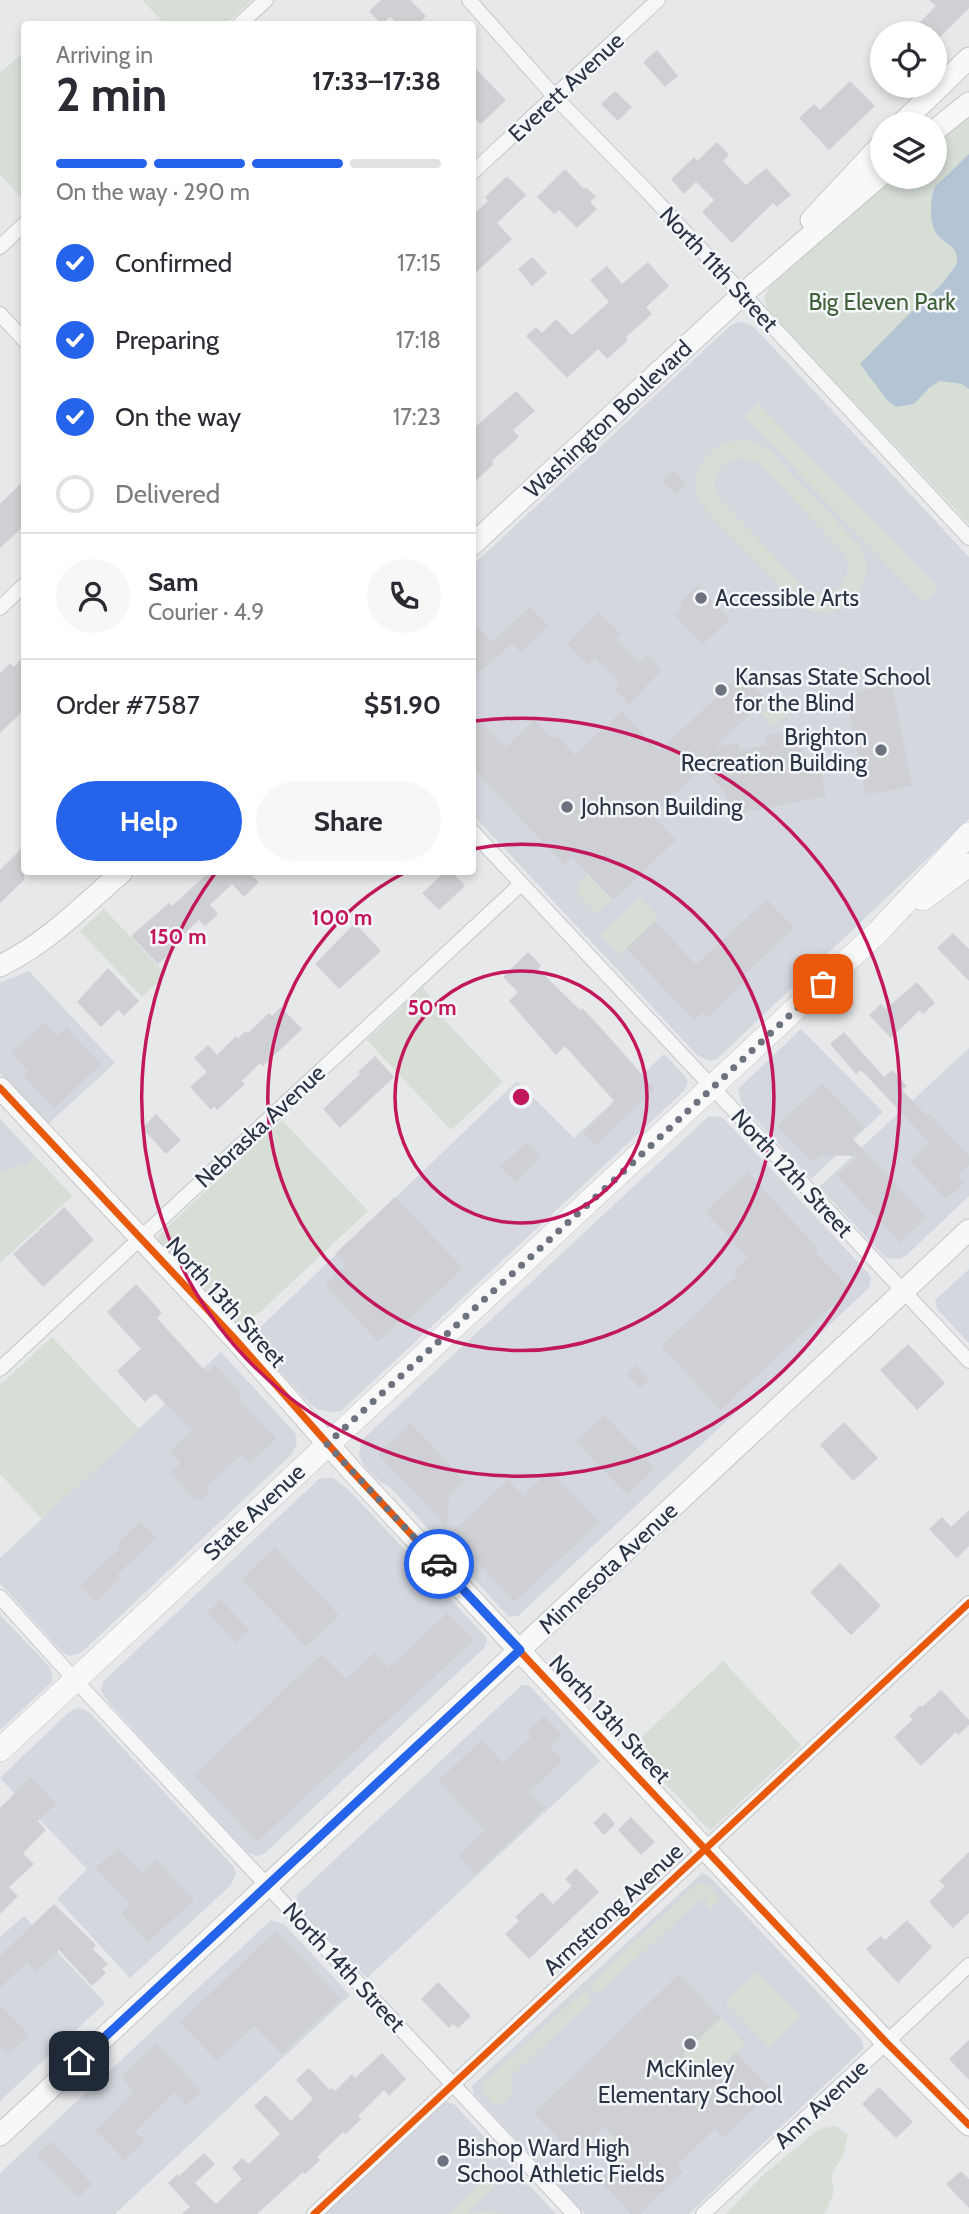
<!DOCTYPE html>
<html lang="en">
<head>
<meta charset="utf-8">
<style>
  body { margin:0; font-family:Cabin,sans-serif; background:#f7f7f7; color:#2b2b33; height:100vh; display:flex; flex-direction:column; font-size:26px; white-space:nowrap }
  * { box-sizing:border-box; margin:0 }
  p { font-size:23px; color:#7c7c81 }
  .icon { flex:none; width:38px; height:38px; fill:none; stroke:currentColor; stroke-width:2; stroke-linecap:round; stroke-linejoin:round }
  .map { position:relative; flex:1; overflow:hidden }
  .drawer { position:absolute; left:21px; top:21px; width:455px; height:854px; display:flex; flex-direction:column; background:#fff; border-radius:7px; box-shadow:0 4px 10px #0003 }
  .drawer>* { flex:none }
  .tools { position:absolute; left:870px; top:21px; display:grid; gap:14px }
  .tools a { display:grid; place-items:center; width:77px; height:77px; border-radius:50%; background:#fff; box-shadow:0 4px 10px #0003; font-size:35px }
  .pin { position:absolute; display:grid; place-items:center; width:60px; height:60px; color:#fff; margin:-30px; border-radius:14px; box-shadow:0 4px 10px #0006 }
  .courier { position:absolute; display:grid; place-items:center; width:70px; height:70px; margin:-35px; border:5px solid #2563eb; border-radius:50%; background:#fff; color:#222; box-shadow:0 2px 9px #0007 }
  .summary em { font-style:normal; font-weight:700 }
  .summary div { display:flex; flex-direction:column-reverse }
  .summary { display:flex; align-items:center; justify-content:space-between; height:119px; padding:0 35px }
  h1 { font-size:46px; font-weight:700; line-height:52px }
  .bar { display:grid; grid-template-columns:repeat(4,1fr); gap:10px 7px; align-content:center; height:84px; padding:0 35px }
  .bar i { height:9px; border-radius:5px; background:#e1e1e2 }
  .bar .selected { background:#2563eb }
  .bar p { grid-column:span 4 }
  .line { display:flex; align-items:center; gap:18px; padding:0 35px; border-top:2px solid #e1e1e2 }
  .line div { flex:1 }
  .round { display:grid; place-items:center; flex:none; width:74px; height:74px; border-radius:37px; background:#f7f7f7 }
  ol { padding:0 35px; list-style:none }
  li { display:flex; align-items:center; gap:21px; height:77px }
  li p { margin-inline-start:auto }
  li .icon { padding:7px; border-radius:50%; background:#2563eb; color:#fff; stroke-width:4 }
  li:last-child { color:#7c7c81 }
  li i { width:38px; height:38px; border:4px solid #e1e1e2; border-radius:50% }
  .button { display:flex; gap:14px; margin-top:auto; padding:14px 35px }
  .button a { flex:1; height:80px; border-radius:42px; background:#2563eb; color:#fff; font-size:28px; font-weight:700; line-height:80px; text-align:center }
  .button a+a { background:#f7f7f7; color:#2b2b33 }
  .map>svg:first-child { display:block }
  .built { fill:#d4d7dd }
  .green { fill:#d6ded6; fill-rule:evenodd }
  .water { fill:#b4c4d5 }
  .building { fill:#ced0d3 }
  .lines { fill:none; stroke-linecap:round; stroke-linejoin:round }
  .street-casing { stroke:#c4c6c8; stroke-width:16 }
  .secondary-casing { stroke:#c4c6c8; stroke-width:23 }
  .primary-casing { stroke:#c2c5c8; stroke-width:24 }
  .street { stroke:#f5f6f7; stroke-width:14 }
  .secondary { stroke:#f8f8f8; stroke-width:21 }
  .primary { stroke:#f8f8f8; stroke-width:23 }
  .cycleway-casing { stroke:#f4f6f9; stroke-width:11 }
  .cycleway { stroke:#e8590c; stroke-width:7 }
  .done { stroke:#6c737f; stroke-width:7; stroke-dasharray:0 12.6 }
  .route { stroke:#2563eb; stroke-width:9 }
  .ring { fill:none; stroke:#c2185b; stroke-width:3.5 }
  .poi-dot { fill:#6c737f; stroke:#f4f6f9; stroke-width:2.5 }
  .labels { text-anchor:middle; stroke-width:5; stroke-linejoin:round; paint-order:stroke }
  .street-label { font-size:23px; fill:#2b3445; stroke:#f4f6f9 }
  .park-label { font-size:23px; fill:#3f6138; stroke:#f4f6f9 }
  .poi-label { font-size:23px; fill:#2b3445; stroke:#f4f6f9; text-anchor:start }
  .centre { fill:#c2185b; stroke:#f4f6f9; stroke-width:3.5 }
  .ring-label { font-size:21px; text-anchor:middle; font-weight:bold; fill:#c2185b; stroke:#f4f6f9; stroke-width:5; stroke-linejoin:round; paint-order:stroke }
</style>
</head>
<body>
<div class="map">
<svg width="969" height="2214" viewBox="0 0 969 2214">
  <rect width="100%" height="100%" fill="#e6e8ea"/>
  <path class="built" d="M738,322L747,323L755,328L969,557V819L717,1059L710,1061L697,1055L473,815V565L730,326Z
    M29,971L115,1063L48,1124L0,1073V983Z
    M801,1029L883,1112L811,1179L742,1105L738,1089Z
    M969,1048V1196L908,1254L900,1259L886,1258L819,1187Z
    M664,1054L685,1076L688,1082L685,1090L341,1411L329,1412L317,1409L310,1404L249,1338L517,1081L574,1138Z
    M709,1116L721,1117L726,1121L869,1274L871,1278L869,1288L518,1616L509,1617L389,1486L380,1482L364,1466L359,1455L362,1440Z
    M0,1119L35,1156L26,1165L0,1171Z
    M969,1269V1343L937,1309L935,1300Z
    M221,1352L295,1433L297,1443L292,1454L81,1653L69,1656L62,1652L0,1583V1558Z
    M326,1478H333L349,1490L486,1637L487,1642L484,1648L264,1854L256,1856L247,1852L109,1703L101,1691L103,1682L109,1676L319,1479Z
    M0,1615L49,1666L52,1674V1682L0,1730Z
    M522,1685H529L600,1761L367,1978L297,1906V1895Z
    M81,1708L91,1714L234,1867L236,1874L230,1886L130,1978L57,1899L87,1869L0,1778L67,1714L74,1709Z
    M702,1873L709,1876L861,2039L864,2048L689,2214H585L474,2094L472,2086Z
    M24,1916L105,2003L0,2101V1937Z
    M271,1920L285,1925L350,1995L115,2214H0V2173Z
    M444,2101L454,2104L556,2214H324Z"/>
  <path class="green" d="M142,0H252L226,24H165Z
    M24,52V201L0,174V73Z
    M969,114V524L769,311C762,299 764,294 772,284L859,203L891,177H934L935,142Z
    M758,403L938,588L924,602L744,417Z
    M743,439L752,440L770,451L859,545C883,586 842,629 801,606L714,519C708,512 701,505 698,496C687,466 716,441 743,439ZM742,457L756,462L762,467L846,555C855,581 833,603 807,590L716,495C711,475 722,460 742,457Z
    M776,700L789,714L773,726L762,713Z
    M588,874L612,899L596,913L577,893V884Z
    M640,898L659,918L620,955L601,935Z
    M104,909L166,974L142,997L80,931Z
    M423,987L448,1024L503,1082L451,1130L367,1040Z
    M282,1120L368,1211L261,1311L241,1325L235,1324L159,1244L158,1238L164,1230Z
    M35,1156L72,1196L0,1263V1171L26,1165Z
    M52,1337L139,1429L42,1519L0,1474V1385Z
    M723,1661L801,1745L710,1831L631,1747Z
    M698,1883L707,1885L720,1899L712,1908L708,1909L706,1899L699,1900L597,1995L589,1985Z
    M758,1972L801,2017L769,2047L726,2002Z
    M584,1990L591,2001L511,2076C513,2094 513,2093 499,2106H495L483,2093L485,2082Z
    M721,2018L745,2044L707,2080L683,2054Z
    M836,2126L848,2134L843,2156L831,2175L834,2191L826,2212L823,2214H726L764,2174L819,2129Z
    M609,2133L629,2153L619,2162L600,2142Z
    M486,2178L495,2187L467,2213L486,2211L509,2214H448Z"/>
  <path class="water" d="M969,154V389L962,384L940,381L929,388L914,404L896,407L887,400L860,364L903,320L941,285L957,264C958,242 945,246 936,233C929,222 930,198 935,187Z"/>
  <path class="building" d="M381,0H410L426,16L418,24H398L390,17L381,24L369,11Z
    M929,0H969V8L936,41L934,33H909L936,6Z
    M657,50L678,76L665,87L643,62Z
    M472,65L506,100L481,124L472,116Z
    M850,81L875,106L829,150L799,118L814,104L820,110Z
    M615,91L632,107L618,121L601,104Z
    M717,142L729,155L723,161L746,185L766,168L791,195L777,207L773,203L732,243L702,212L714,200L696,182L684,194L671,179L694,157L697,161Z
    M565,169L584,189L586,187L596,197L590,202L597,209L577,228L559,210L554,214L537,197Z
    M507,176L526,195L497,223L512,239L472,276V216L488,201L485,197Z
    M532,257L547,273L532,286L518,269Z
    M648,262L669,286L646,307L652,314L626,337L628,340L607,359L598,349L567,378L526,336L536,327L542,333L556,319L572,335L609,302L590,280L607,266L622,284Z
    M516,391L535,411L513,430L519,437L492,461L494,464L472,484V430Z
    M673,470L686,484L675,494L662,481Z
    M24,480V526L0,548V504Z
    M698,585L730,619L702,645L674,614L683,606L679,602Z
    M530,607L549,626L521,653L512,643L472,679V621L492,642Z
    M598,612L621,634L616,639L640,663L647,655L662,670L629,704L614,689L620,683L595,658L588,665L567,644Z
    M24,656V710L0,733V673L10,663L14,667Z
    M742,673L766,699L715,747L738,742L739,750L767,745L765,736L799,729L806,763L819,760L826,796L733,815L731,801L727,802L725,792L703,768L652,815L676,840L613,900L572,857L564,864L472,767V711L506,747L535,720L553,739L557,736L575,755L622,711L659,751Z
    M892,684L912,786L866,795L846,694Z
    M24,846V880L0,903V870Z
    M209,872H249L259,882L244,897L232,884L210,905L218,914L205,926L199,920L173,945L176,948L158,964L131,936L169,903L172,906Z
    M445,872H452L465,886L439,910L422,893Z
    M767,899L794,928L743,976L747,980L707,1018L702,1013L694,1021L626,948L655,921L696,965Z
    M355,923L381,951L339,989L315,964Z
    M953,933L969,949V981L937,948Z
    M528,952L541,965L538,969L580,1010L582,1008L593,1019L655,1089L595,1146L583,1133L615,1102L565,1046L556,1055L509,1001L518,992L503,977Z
    M108,968L139,1001L124,1016L118,1010L101,1027L77,1002Z
    M917,982L935,1003L923,1014L920,1010L891,1038L869,1015L881,1004L886,1009Z
    M281,1007L302,1029L263,1066L260,1063L242,1081L245,1084L217,1110L214,1106L211,1110L190,1087L207,1072L194,1058L208,1045L217,1055L236,1036L238,1038L246,1031L248,1033L269,1013L272,1016Z
    M44,1022L57,1036L67,1027L101,1064L54,1108L24,1076L29,1071L11,1053Z
    M844,1032L884,1077L892,1070L907,1086L902,1090L927,1116L929,1113L969,1156V1165L957,1176L964,1183L946,1199L910,1161L929,1142L861,1070L856,1074L830,1044Z
    M375,1056L394,1077L340,1128L323,1109L360,1074L358,1072Z
    M822,1083L864,1127L852,1138L927,1217L900,1243L837,1176L858,1156L820,1155L812,1162L777,1126Z
    M156,1114L181,1140L166,1154L142,1128Z
    M527,1142L541,1157L515,1182L500,1167Z
    M748,1172L818,1249L815,1251L846,1285L845,1294L720,1410L661,1346L737,1275L734,1271L748,1257L705,1212Z
    M395,1197L463,1268L404,1324L401,1320L378,1342L325,1285L346,1265L335,1254Z
    M64,1207L94,1240L43,1287L13,1254Z
    M136,1284L162,1313L157,1318L207,1373L215,1365L242,1394L238,1398L276,1438L249,1464L241,1455L208,1486L209,1494L202,1501L194,1499L170,1473L181,1463L170,1451L192,1431L155,1393L145,1402L117,1371L141,1349L107,1312Z
    M908,1344L945,1383L917,1410L880,1370Z
    M636,1365L650,1379L640,1388L626,1374Z
    M604,1415L655,1468L627,1495L576,1441Z
    M844,1422L878,1458L853,1481L820,1445Z
    M410,1423L464,1480L449,1495L447,1527L378,1454Z
    M550,1470L600,1522L514,1602L450,1534L508,1480L523,1496Z
    M969,1510V1546L957,1558L929,1529L942,1517L951,1527Z
    M141,1522L156,1538L117,1575L120,1578L96,1602L80,1586L120,1548L116,1545Z
    M275,1547L339,1615L306,1647L242,1579Z
    M840,1563L881,1606L851,1635L810,1592Z
    M221,1600L249,1630L236,1643L207,1613Z
    M447,1613L474,1640L257,1842L194,1775L322,1654L346,1679L374,1653L389,1668Z
    M941,1690L969,1720V1725L958,1735L956,1732L921,1766L894,1737L913,1719L909,1716L920,1705L922,1707Z
    M544,1716L562,1735L550,1747L563,1760L529,1792L545,1808L475,1874L458,1856L485,1830L438,1781L482,1740L503,1763L533,1735L528,1731Z
    M31,1777L56,1804L38,1821L46,1830L23,1853L34,1864L9,1887L18,1896L0,1914V1808Z
    M605,1812L615,1824L604,1835L593,1823Z
    M631,1817L655,1842L641,1855L618,1830Z
    M118,1848L142,1873L156,1859L194,1900L148,1942L121,1913L130,1904L96,1868Z
    M969,1852V1913L953,1928L929,1902L945,1886L939,1881Z
    M576,1868L599,1892L529,1959L505,1934L519,1921L515,1917L542,1892L553,1904L572,1886L565,1879Z
    M54,1904L96,1945L93,1949L108,1964L102,1969L106,1973L92,1986L59,1950L36,1972L27,1962L0,1988V1956Z
    M907,1920L932,1947L898,1983L866,1949L881,1936L885,1940Z
    M276,1931L341,1998L282,2054L254,2026L217,2061L180,2022Z
    M679,1974L721,2018L683,2054L707,2080L736,2053L772,2091L723,2138L715,2129L677,2165L683,2172L640,2214H631L599,2180L629,2153L605,2127L575,2156L534,2113Z
    M438,1982L471,2016L458,2028L453,2024L449,2028L421,1999Z
    M0,2005L29,2035L8,2055L0,2046Z
    M969,2040V2080L949,2059Z
    M156,2043L202,2091L186,2105L174,2093L135,2132L144,2141L124,2160L96,2130L123,2104L122,2103L134,2091L121,2077Z
    M382,2053L406,2079L389,2096L384,2090L358,2116L361,2119L346,2134L343,2132L317,2157L320,2160L305,2174L303,2172L257,2214H182L190,2207L168,2183L178,2174L179,2176L204,2153L215,2164L195,2183L216,2204L242,2179L232,2168L242,2158L249,2164L280,2134L254,2106L266,2095L291,2121L313,2099L296,2080L309,2068L330,2090L332,2088L335,2091L352,2074L355,2078Z
    M879,2087L913,2122L896,2138L862,2104Z
    M51,2141L92,2184L78,2198L36,2155Z
    M961,2171L969,2179V2208L946,2184Z"/>
  <g class="lines">
    <g class="street-casing">
      <path id="street" d="M469,0L555,97L646,190L969,538
        M240,24L266,0
        M472,173L658,0
        M0,247L24,224
        M0,314L24,340
        M0,608L24,585
        M472,831L969,1361
        M0,1369L521,884
        M0,1597L75,1680L574,2214
        M314,2214L969,1603
        M703,2214L969,1965"/>
    </g>
    <g class="secondary-casing">
      <path id="secondary" d="M901,124L969,58
        M934,131L969,103
        M811,220L882,144
        M472,545L743,294L882,174
        M0,966C47,943 83,906 122,872
        M0,1088L236,1340L351,1470L616,1754L886,2042L969,2125
        M0,2135L969,1230"/>
    </g>
    <g class="primary-casing">
      <path id="primary" d="M923,899L969,865
        M0,1750L878,932L969,834"/>
    </g>
    <use href="#street" class="street"/>
    <use href="#secondary" class="secondary"/>
    <use href="#primary" class="primary"/>
    <g class="cycleway-casing">
      <path id="cycleway" d="M0,1088L236,1340L351,1470L616,1754L886,2042L969,2125
        M314,2214L969,1603"/>
    </g>
    <use href="#cycleway" class="cycleway"/>
  </g>
  <g class="lines">
    <path class="done" d="M439,1564L327,1444L610,1184L823,984"/>
    <path class="route" d="M79,2061L520,1650L439,1564"/>
  </g>
  <g class="ring">
    <circle cx="521" cy="1097" r="126"/>
    <path d="M473 849A253 253 0 1 1 406 872"/>
    <path d="M475 721A379 379 0 1 1 216 872"/>
  </g>
  <g class="poi-dot">
    <circle cx="701" cy="598" r="7"/>
    <circle cx="721" cy="690" r="7"/>
    <circle cx="881" cy="750" r="7"/>
    <circle cx="567" cy="807" r="7"/>
    <circle cx="690" cy="2044" r="7"/>
    <circle cx="443" cy="2161" r="7"/>
  </g>
  <g class="labels">
    <g class="street-label">
      <text transform="translate(566 87) rotate(-43)" y="8">Everett Avenue</text>
      <text transform="translate(719 269) rotate(47)" y="8">North 11th Street</text>
      <text transform="translate(608 419) rotate(-43)" y="8">Washington Boulevard</text>
      <text transform="translate(260 1126) rotate(-43)" y="8">Nebraska Avenue</text>
      <text transform="translate(792 1173) rotate(47)" y="8">North 12th Street</text>
      <text transform="translate(226 1302) rotate(48)" y="8">North 13th Street</text>
      <text transform="translate(254 1512) rotate(-43)" y="8">State Avenue</text>
      <text transform="translate(608 1568) rotate(-43)" y="8">Minnesota Avenue</text>
      <text transform="translate(610 1719) rotate(47)" y="8">North 13th Street</text>
      <text transform="translate(613 1909) rotate(-43)" y="8">Armstrong Avenue</text>
      <text transform="translate(344 1967) rotate(47)" y="8">North 14th Street</text>
      <text transform="translate(821 2104) rotate(-43)" y="8">Ann Avenue</text>
    </g>
    <g class="park-label">
      <text x="882" y="310">Big Eleven Park</text>
    </g>
    <g class="poi-label">
      <text x="715" y="606">Accessible Arts</text>
      <text x="735" y="685">Kansas State School<tspan x="735" dy="26">for the Blind</tspan></text>
      <text x="867" y="745" text-anchor="end">Brighton<tspan x="867" dy="26">Recreation Building</tspan></text>
      <text x="581" y="815">Johnson Building</text>
      <text x="690" y="2077" text-anchor="middle">McKinley<tspan x="690" dy="26">Elementary School</tspan></text>
      <text x="457" y="2156">Bishop Ward High<tspan x="457" dy="26">School Athletic Fields</tspan></text>
    </g>
  </g>
  <circle cx="521" cy="1097" r="10" class="centre"/>
  <g class="ring-label">
    <text x="342" y="925">100 m</text>
    <text x="178" y="944">150 m</text>
    <text x="432" y="1015">50 m</text>
  </g>
</svg>
<div class="tools">
<a><svg class="icon" aria-label="locate" viewBox="0 0 24 24"><circle cx="12" cy="12" r="6"/><path d="M12 2v4M12 18v4M2 12h4M18 12h4"/></svg></a>
<a><svg class="icon" aria-label="layers" viewBox="0 0 24 24"><path d="M12 4l9 5-9 5-9-5zM3 14l9 5 9-5"/></svg></a>
</div>
<div class="pin" style="left:823px;top:984px;background:#ea580c"><svg class="icon" aria-label="bag" viewBox="0 0 24 24"><path d="M5 8h14l-1 12H6zM9 8a3 3 0 0 1 6 0"/></svg></div>
<div class="pin" style="left:79px;top:2061px;background:#1f2937"><svg class="icon" aria-label="home" viewBox="0 0 24 24"><path d="M3 11l9-7 9 7M6 9v11h12V9"/></svg></div>
<div class="courier" style="left:439px;top:1564px"><svg class="icon" aria-label="car" viewBox="0 0 24 24"><path d="M5 17H2v-5l4-1 3-4h7l3 4 3 1v5h-3M9 17h6M6 11h13"/><circle cx="7" cy="17" r="2"/><circle cx="17" cy="17" r="2"/></svg></div>
<section class="drawer">
<div class="summary"><div><h1>2 min</h1><p>Arriving in</p></div><em>17:33–17:38</em></div>
<div class="bar"><i class="selected"></i><i class="selected"></i><i class="selected"></i><i></i><p>On the way · 290 m</p></div>
<ol>
<li><svg class="icon" aria-label="check" viewBox="0 0 24 24"><path d="M5 12l5 5 9-10"/></svg>Confirmed<p>17:15</p></li>
<li><svg class="icon" aria-label="check" viewBox="0 0 24 24"><path d="M5 12l5 5 9-10"/></svg>Preparing<p>17:18</p></li>
<li><svg class="icon" aria-label="check" viewBox="0 0 24 24"><path d="M5 12l5 5 9-10"/></svg>On the way<p>17:23</p></li>
<li><i></i>Delivered</li>
</ol>
<div class="line" style="height:126px"><a class="round"><svg class="icon" aria-label="person" viewBox="0 0 24 24"><circle cx="12" cy="8" r="4"/><path d="M4 21q1-7 8-7t8 7"/></svg></a><div><b>Sam</b><p>Courier · 4.9</p></div><a class="round"><svg class="icon" aria-label="phone" viewBox="0 0 24 24"><path d="M5 4h4l2 5-3 2q2 4 5 5l2-3 5 2v4C11 20 4 13 5 4z"/></svg></a></div>
<div class="line" style="height:91px"><div>Order #7587</div><b>$51.90</b></div>
<div class="button"><a>Help</a><a>Share</a></div>
</section>
</div>
</body>
</html>
